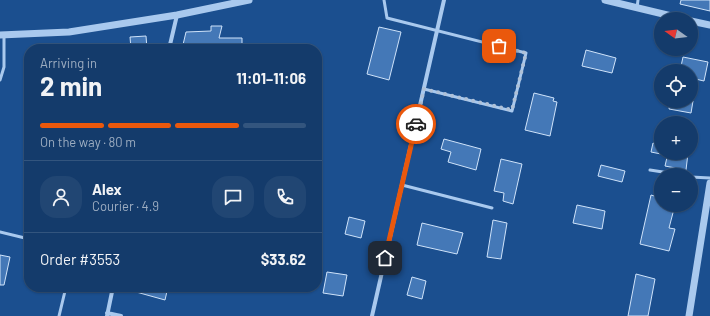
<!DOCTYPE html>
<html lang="en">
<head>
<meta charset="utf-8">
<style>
  body { margin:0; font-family:Barlow,sans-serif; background:#214673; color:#f1f3f6; height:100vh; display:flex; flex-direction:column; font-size:15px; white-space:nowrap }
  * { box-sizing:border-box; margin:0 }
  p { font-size:13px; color:#9dadc1 }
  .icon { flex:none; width:22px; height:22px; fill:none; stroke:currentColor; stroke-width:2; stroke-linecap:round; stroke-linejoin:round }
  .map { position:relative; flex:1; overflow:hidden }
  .sheet { position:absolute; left:24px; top:44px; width:298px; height:248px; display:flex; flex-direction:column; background:#143b6b; border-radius:16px; box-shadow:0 1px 3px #0004,0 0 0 1px #33557e }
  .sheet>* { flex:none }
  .needle { width:26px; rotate:284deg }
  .controls { position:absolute; left:654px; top:12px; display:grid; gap:8px }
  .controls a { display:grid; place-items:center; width:44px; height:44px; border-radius:50%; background:#143b6b; box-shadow:0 1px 3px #0004,0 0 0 1px #33557e; font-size:20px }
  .pin { position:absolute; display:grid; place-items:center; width:34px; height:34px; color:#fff; margin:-17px; border-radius:8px; box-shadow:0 2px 6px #0006 }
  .courier { position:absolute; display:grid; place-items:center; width:40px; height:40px; margin:-20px; border:3px solid #ea580c; border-radius:50%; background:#fff; color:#222; box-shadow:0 1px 5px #0007 }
  .overview em { font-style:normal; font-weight:700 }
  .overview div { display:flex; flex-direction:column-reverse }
  .overview { display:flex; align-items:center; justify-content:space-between; height:68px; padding:0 16px }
  h1 { font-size:26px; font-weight:700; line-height:30px }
  .bar { display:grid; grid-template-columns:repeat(4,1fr); gap:6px 4px; align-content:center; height:48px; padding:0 16px }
  .bar i { height:5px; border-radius:3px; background:#33557e }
  .bar .selected { background:#ea580c }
  .bar p { grid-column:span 4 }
  .line { display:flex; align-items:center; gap:10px; padding:0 16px; border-top:1px solid #33557e }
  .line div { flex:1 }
  .round { display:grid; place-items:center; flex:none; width:42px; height:42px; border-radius:16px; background:#214673 }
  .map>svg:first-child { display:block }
  .building { fill:#4478b7; stroke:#cfe3fa }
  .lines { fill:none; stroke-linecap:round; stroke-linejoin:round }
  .service { stroke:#a9c9ee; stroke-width:3 }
  .minor { stroke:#a9c9ee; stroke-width:4 }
  .tertiary { stroke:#a9c9ee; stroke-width:7 }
  .done { stroke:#afc1d8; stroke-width:4; stroke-dasharray:0 7.2 }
  .route { stroke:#ea580c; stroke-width:5 }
</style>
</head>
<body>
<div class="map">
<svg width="710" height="316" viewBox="0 0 710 316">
  <rect width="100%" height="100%" fill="#1b4f8f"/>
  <path class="building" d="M681,0H710V11L680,4Z
    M211,26H222L219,38H242V49H182L186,32L211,31Z
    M379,27L401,32L389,80L367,74Z
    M146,36L147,49H131L130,37Z
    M586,50L616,58L612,73L582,66Z
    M683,57L708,62L704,81L691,78V71H680Z
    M534,93L554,98L553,101L557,102L550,136L525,130Z
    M670,101H693L691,113L669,109Z
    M444,139L481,149L476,170L448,162L451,152L441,149Z
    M653,143L661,145V154L651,152Z
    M668,153H688L686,170L665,166Z
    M501,159L522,164L513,204L503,201L504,193L494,191Z
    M601,165L625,171L622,182L598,176Z
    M651,195L661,198V205H675L669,228L675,229L669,251L640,244Z
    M577,205L605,211L602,229L573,223Z
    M349,217L365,221L361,238L345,234Z
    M493,220L507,223L501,259L487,257Z
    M422,223L463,233L457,254L417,245Z
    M0,255L10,257L4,285H0Z
    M327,272L347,275L343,296L323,293Z
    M636,274L655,279L648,316H628Z
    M412,277L426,281L422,299L407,295Z
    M129,287H168L165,300L129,290Z"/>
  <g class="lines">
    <path class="service" d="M384,0L387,18L526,53L512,111L424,89
      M637,8L638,0
      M0,80L4,67V35
      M650,170L682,175
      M691,177L710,178
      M402,185L492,208
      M0,232L29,239
      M59,316L66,287"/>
    <path class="minor" d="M169,49L177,15
      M107,313L121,316
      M107,316L113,287
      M372,316L444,0"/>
    <path class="tertiary" d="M605,0L684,19
      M691,21L710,25
      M0,35L69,32L177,15L249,0
      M689,316L710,183"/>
  </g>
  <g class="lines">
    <path class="done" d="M416,124L424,89L512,110L526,53L499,46"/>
    <path class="route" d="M385,258L416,124"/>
  </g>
</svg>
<div class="controls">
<a><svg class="needle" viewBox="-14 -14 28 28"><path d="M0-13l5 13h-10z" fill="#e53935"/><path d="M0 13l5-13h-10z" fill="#9dadc1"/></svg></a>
<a><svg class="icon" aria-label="locate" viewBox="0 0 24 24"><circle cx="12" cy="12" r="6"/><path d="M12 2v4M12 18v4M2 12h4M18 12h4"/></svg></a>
<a>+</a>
<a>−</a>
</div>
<div class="pin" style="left:499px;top:46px;background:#ea580c"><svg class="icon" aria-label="bag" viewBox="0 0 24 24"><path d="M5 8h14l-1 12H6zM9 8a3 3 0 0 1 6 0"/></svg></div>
<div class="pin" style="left:385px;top:258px;background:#1f2937"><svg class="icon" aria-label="home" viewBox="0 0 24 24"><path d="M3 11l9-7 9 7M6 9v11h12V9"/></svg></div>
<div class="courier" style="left:416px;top:124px"><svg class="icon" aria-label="car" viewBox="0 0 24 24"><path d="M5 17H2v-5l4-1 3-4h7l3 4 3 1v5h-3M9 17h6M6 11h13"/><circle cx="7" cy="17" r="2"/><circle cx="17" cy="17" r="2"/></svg></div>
<section class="sheet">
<div class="overview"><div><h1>2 min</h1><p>Arriving in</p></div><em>11:01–11:06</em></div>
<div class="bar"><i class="selected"></i><i class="selected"></i><i class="selected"></i><i></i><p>On the way · 80 m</p></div>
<div class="line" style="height:72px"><a class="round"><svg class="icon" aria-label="person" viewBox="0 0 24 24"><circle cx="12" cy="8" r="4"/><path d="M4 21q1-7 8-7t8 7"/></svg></a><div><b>Alex</b><p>Courier · 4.9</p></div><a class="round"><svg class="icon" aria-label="chat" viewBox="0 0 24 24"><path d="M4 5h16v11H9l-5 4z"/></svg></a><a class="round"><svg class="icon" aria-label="phone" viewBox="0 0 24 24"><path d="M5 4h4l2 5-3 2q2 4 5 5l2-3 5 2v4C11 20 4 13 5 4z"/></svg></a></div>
<div class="line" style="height:52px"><div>Order #3553</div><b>$33.62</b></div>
</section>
</div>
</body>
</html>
